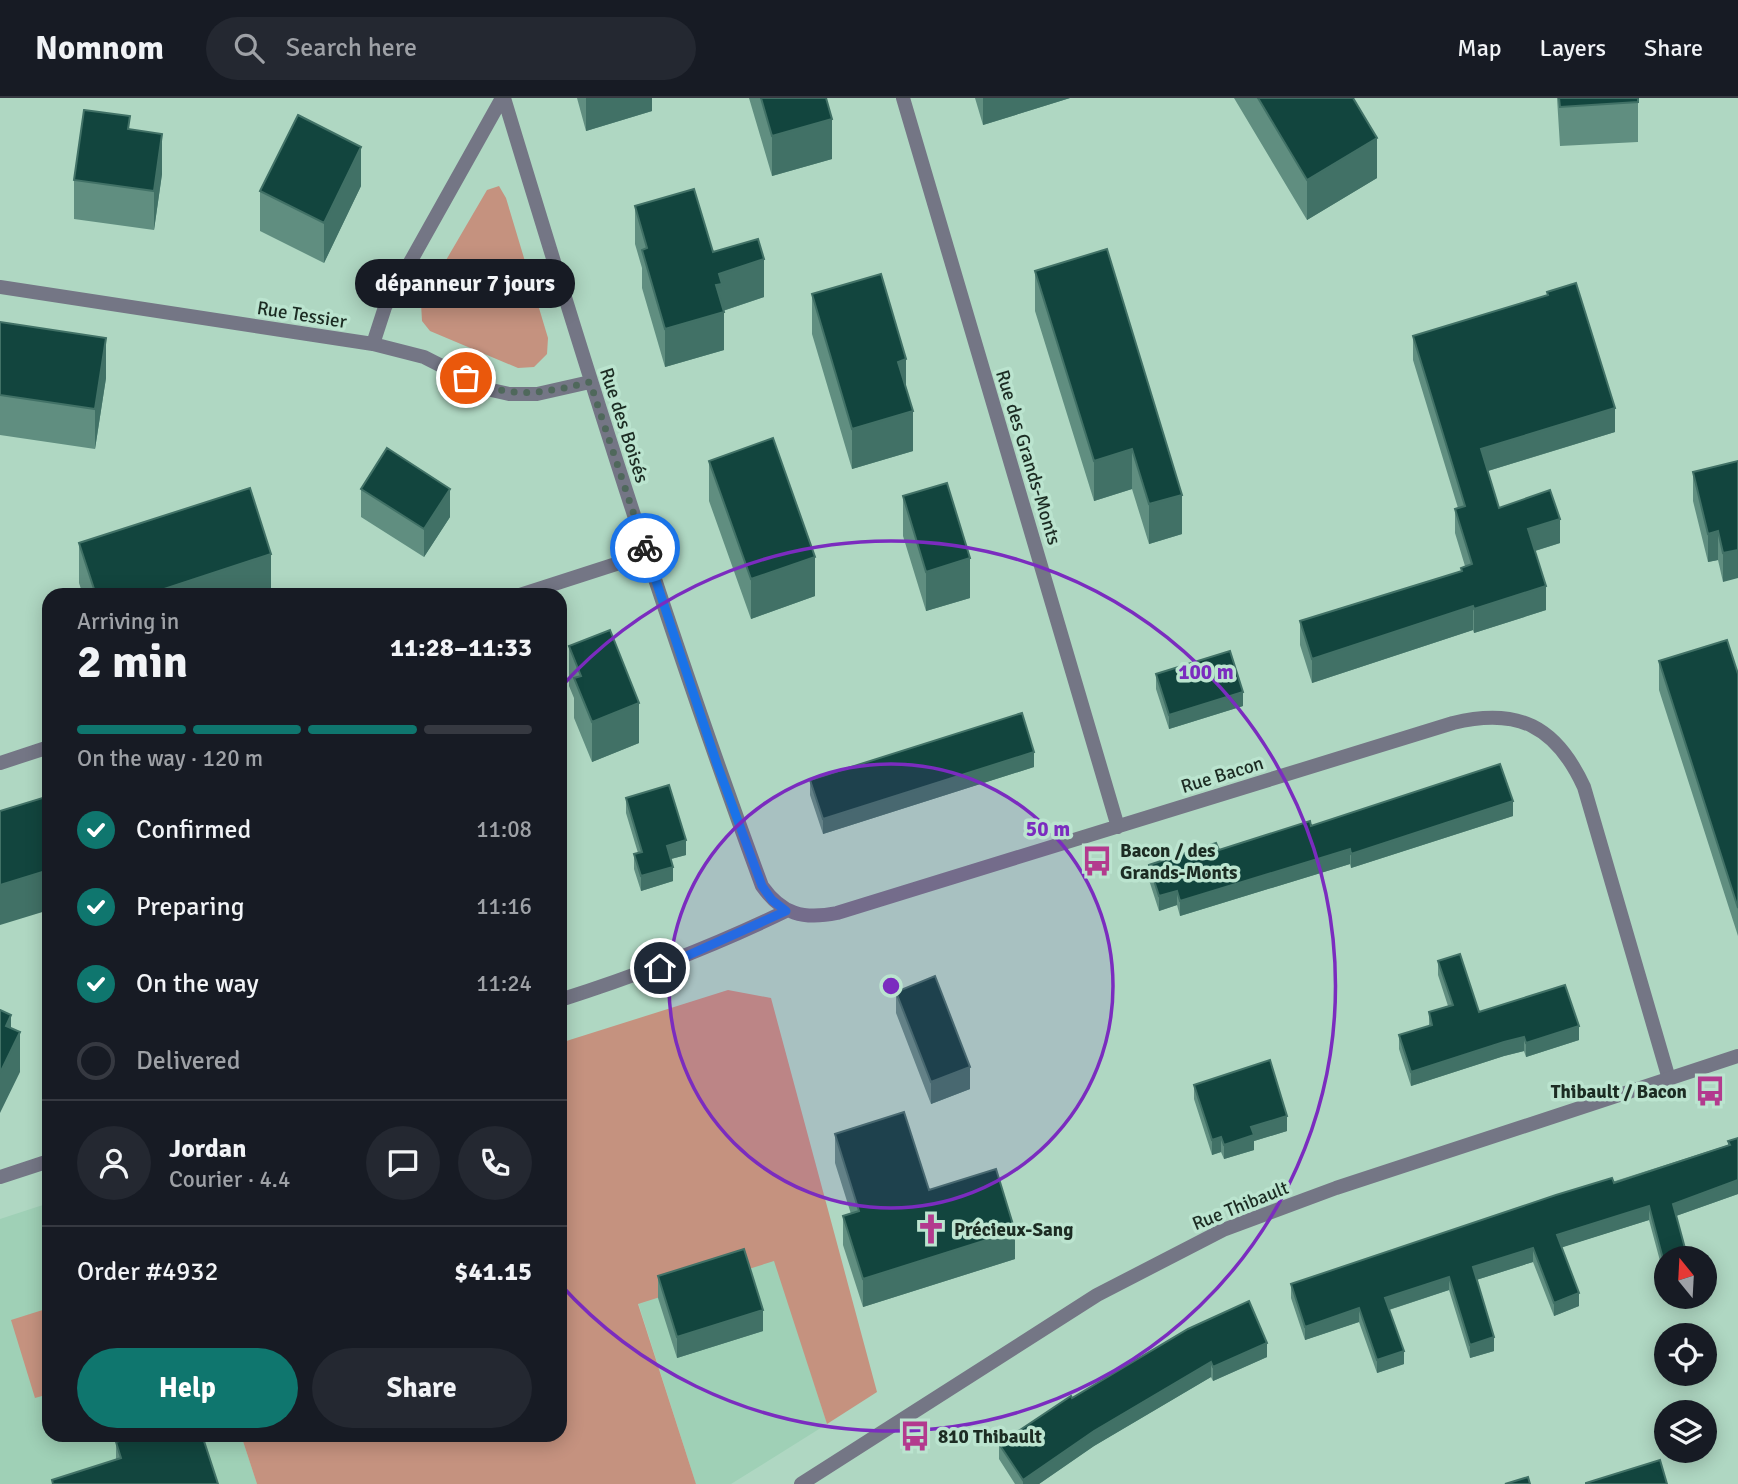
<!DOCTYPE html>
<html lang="en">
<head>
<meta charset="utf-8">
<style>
  body { margin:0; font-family:Signika,sans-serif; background:#242831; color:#f1f3f6; height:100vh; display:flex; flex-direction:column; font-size:26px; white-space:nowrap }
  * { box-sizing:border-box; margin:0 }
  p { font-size:23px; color:#9ea1a6 }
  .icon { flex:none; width:38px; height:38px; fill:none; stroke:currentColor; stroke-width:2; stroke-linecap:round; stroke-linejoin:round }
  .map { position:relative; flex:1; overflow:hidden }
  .drawer { position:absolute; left:42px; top:490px; width:525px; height:854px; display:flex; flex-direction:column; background:#171b24; border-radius:21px; box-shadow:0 4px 18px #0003 }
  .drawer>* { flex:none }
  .needle { width:46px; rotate:342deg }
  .fabs { position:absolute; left:1654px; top:1148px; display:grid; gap:14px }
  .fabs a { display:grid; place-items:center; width:63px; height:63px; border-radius:50%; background:#171b24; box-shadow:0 4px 18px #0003; font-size:35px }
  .pin { position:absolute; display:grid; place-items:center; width:60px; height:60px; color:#fff; margin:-30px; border:4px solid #fff; border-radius:50%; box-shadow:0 2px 7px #0007 }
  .courier { position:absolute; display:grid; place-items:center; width:70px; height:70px; margin:-35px; border:5px solid #1a73e8; border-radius:50%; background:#fff; color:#222; box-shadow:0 2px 9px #0007 }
  .bubble { position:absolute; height:49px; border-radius:24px; background:#171b24; box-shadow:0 4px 18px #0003; font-size:23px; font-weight:800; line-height:49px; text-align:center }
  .summary em { font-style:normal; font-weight:800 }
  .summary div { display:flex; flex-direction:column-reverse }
  .summary { display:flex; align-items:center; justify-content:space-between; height:119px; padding:0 35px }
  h1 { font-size:46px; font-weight:800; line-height:52px }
  .bar { display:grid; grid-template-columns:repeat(4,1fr); gap:10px 7px; align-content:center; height:84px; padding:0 35px }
  .bar i { height:9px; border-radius:5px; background:#363941 }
  .bar .active { background:#0f766e }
  .bar p { grid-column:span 4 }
  .line { display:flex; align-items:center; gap:18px; padding:0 35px; border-top:2px solid #363941 }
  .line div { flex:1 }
  .round { display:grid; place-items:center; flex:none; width:74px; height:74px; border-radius:37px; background:#242831 }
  ol { padding:0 35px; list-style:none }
  li { display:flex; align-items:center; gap:21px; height:77px }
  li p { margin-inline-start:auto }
  li .icon { padding:7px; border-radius:50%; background:#0f766e; color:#fff; stroke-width:4 }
  li:last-child { color:#9ea1a6 }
  li i { width:38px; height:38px; border:4px solid #363941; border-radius:50% }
  .primary-button { display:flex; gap:14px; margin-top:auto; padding:14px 35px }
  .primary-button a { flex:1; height:80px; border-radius:42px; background:#0f766e; color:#fff; font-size:28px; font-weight:800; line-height:80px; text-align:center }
  .primary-button a+a { background:#242831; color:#f1f3f6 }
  header { display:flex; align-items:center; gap:42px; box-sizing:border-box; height:98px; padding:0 35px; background:#171b24; border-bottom:2px solid #363941 }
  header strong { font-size:33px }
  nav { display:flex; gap:38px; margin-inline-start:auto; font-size:24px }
  .search { width:490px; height:63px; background:#242831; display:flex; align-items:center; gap:18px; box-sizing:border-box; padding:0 24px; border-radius:38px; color:#9ea1a6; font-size:26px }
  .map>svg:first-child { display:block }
  .built { fill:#9fd0b6 }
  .green { fill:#c5927f }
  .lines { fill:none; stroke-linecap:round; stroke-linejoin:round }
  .minor { stroke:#747685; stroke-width:14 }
  .tertiary { stroke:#747685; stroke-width:14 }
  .wall { fill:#608e80 }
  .shaded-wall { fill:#417166 }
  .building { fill:#12453e; stroke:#417166; stroke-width:2 }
  .done { stroke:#4f685b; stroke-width:7; stroke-dasharray:0 12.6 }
  .route { stroke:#1a73e8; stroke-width:9 }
  .ring { fill:none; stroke:#7b2cbf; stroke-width:3.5 }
  .labels { text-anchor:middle; stroke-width:7; stroke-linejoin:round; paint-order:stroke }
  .street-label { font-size:19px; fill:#1c2c23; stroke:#bbe4cf }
  .poi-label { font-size:19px; font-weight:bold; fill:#1c2c23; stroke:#bbe4cf; text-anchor:start }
  .centre { fill:#7b2cbf; stroke:#bbe4cf; stroke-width:3.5 }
  .ring-label { font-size:21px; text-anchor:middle; font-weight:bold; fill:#7b2cbf; stroke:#bbe4cf; stroke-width:7; stroke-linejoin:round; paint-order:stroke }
</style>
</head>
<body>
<header>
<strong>Nomnom</strong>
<div class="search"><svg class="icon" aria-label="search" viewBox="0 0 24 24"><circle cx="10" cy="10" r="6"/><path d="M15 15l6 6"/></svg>Search here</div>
<nav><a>Map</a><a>Layers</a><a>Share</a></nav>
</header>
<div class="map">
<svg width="1738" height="1386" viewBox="0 0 1738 1386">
  <rect width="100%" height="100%" fill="#afd7c2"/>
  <path class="built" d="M741,1055L827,1326L731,1386H696L604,1098Z
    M49,1105V1337H241L257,1386H0V1121Z"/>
  <path class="green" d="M499,88L506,100L548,240L547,256L534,269L518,270L430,233L422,223L421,205L487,92Z
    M728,892L771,900L877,1294L827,1326L774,1163L638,1206L696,1386H257L241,1337H560V945Z
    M49,1210V1296L35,1300L11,1222Z"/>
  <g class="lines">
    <path class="minor" d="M504,0C584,264 666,528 762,788C782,816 803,822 837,815L1453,625C1518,609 1556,628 1584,689L1669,981
      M903,0L1118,729
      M0,189L373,246L424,259L487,291L509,296H537L590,284
      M373,246L385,209L502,0
      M520,497L647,456
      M0,665L49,649
      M560,902C638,877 712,849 786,813
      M0,1079L49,1063"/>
    <path class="tertiary" d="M801,1386L1097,1197L1223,1132L1336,1090L1738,958"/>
  </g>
  <path class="wall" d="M577,0H652V13L586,33Z
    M749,0H826L832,61L772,78Z
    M975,0H1070L983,27Z
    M1234,0H1353L1377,80L1307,122Z
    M1557,0H1638V44L1560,48Z
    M130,31L162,76L154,132L74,121V82Z
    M361,88L324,165L260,133V93Z
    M635,108L713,154L764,199L723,213L724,252L665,269L642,190V170L635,146Z
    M1035,173L1182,436L1149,446L1132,391L1094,403L1035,213Z
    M1547,194L1615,334L1488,373L1499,410L1560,445L1535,453L1546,512L1474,535L1473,532L1312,585L1300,547V523L1461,473V470L1465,468L1455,435V411L1458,410L1413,262V238L1547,197Z
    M812,196L906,288L913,353L852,371L812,236Z
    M0,224L106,280L95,351L0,337Z
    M709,363L815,498L751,521L709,403Z
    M1738,363L1723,484L1718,462L1708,464L1693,403V374Z
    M361,391L450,419L424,459L361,419Z
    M903,398L970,500L926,513L903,438Z
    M79,445L271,496L83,497L79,485Z
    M569,548L639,645L592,664L574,620V600L569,588Z
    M1659,563L1738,576V838L1659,592Z
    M1156,576L1243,608L1169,631L1156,591Z
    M1034,669L823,736L810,697V682Z
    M626,700L686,757L671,761L673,783L641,793L634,771V756L638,755L626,715Z
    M1513,718L1351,770L1350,766L1180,818L1177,807L1159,813L1149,782V767L1219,752L1311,728Z
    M1438,863L1479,914L1579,942L1526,959L1524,953L1504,958L1411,988L1399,951V937L1429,928V914L1448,908L1438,877Z
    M896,894L970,991L931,1006L896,915Z
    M1194,987L1287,1033L1254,1043V1052L1224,1061L1221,1054L1212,1057L1194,1001Z
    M835,1036L929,1092L1015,1161L863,1209L843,1147V1118L851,1116L835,1065Z
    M1738,1040V1096L1676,1118L1686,1160L1663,1174L1649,1122L1562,1149L1579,1208L1554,1218L1533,1164L1476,1182L1494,1253L1470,1260L1449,1192L1389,1212L1404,1266L1377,1275L1359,1224L1305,1242L1291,1200V1186L1728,1047V1043Z
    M658,1178L763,1233L677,1260L658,1200Z
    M1188,1231L1267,1259L1213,1283L1211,1279L1094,1348L1039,1386H1015L999,1361V1346Z
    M129,1337H202L218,1386H52V1382L116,1362V1344L129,1340Z"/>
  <path class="shaded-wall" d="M586,0H652V13L586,33Z
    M983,0H1070L983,27Z
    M832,21V61L772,78V38Z
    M162,36V76L154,132V93Z
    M1377,40V80L1307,122V82Z
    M361,49V88L324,165V125Z
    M764,161V199L722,213L724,214V252L665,269V231L716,187L719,176Z
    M106,240V280L95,351V311Z
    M906,261V301L898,264Z
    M1615,310V334L1481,375V351Z
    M913,313V353L852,371V331Z
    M1132,351V391L1094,403V363Z
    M450,391V419L424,459V431Z
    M1182,397V436L1149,446V406Z
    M1560,421V445L1528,455V431Z
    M1718,433V462L1708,464V436Z
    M1738,452V480L1723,484V455Z
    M271,456V496L269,497H146Z
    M815,459V498L751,521V481Z
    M970,460V500L926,513V474Z
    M1546,488V512L1474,535V511Z
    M1473,508V532L1312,585V561Z
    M1243,594V608L1169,631V617Z
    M639,605V645L592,664V624Z
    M1034,654V669L823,736V721Z
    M1513,703V718L1351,770V756Z
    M686,742V757L667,762V748Z
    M1350,751V766L1180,818V803Z
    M673,769V783L641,793V778Z
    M49,772V812L0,827V787Z
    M1177,793V807L1159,813V798Z
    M11,917V952L20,934V974L0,1015V975L6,928Z
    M1579,928V942L1526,959V945Z
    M1524,939V953L1504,958L1411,988V974L1504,944Z
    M970,969V991L931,1006V984Z
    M1287,1018V1033L1254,1043V1052L1224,1061V1047L1251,1029Z
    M1221,1039V1054L1212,1057V1042Z
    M1738,1082V1096L1673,1119V1106Z
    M1649,1108V1122L1557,1151V1137Z
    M1015,1133V1161L863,1209V1181Z
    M1533,1150V1164L1473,1183V1169Z
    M1686,1154V1160H1666V1173L1663,1174V1161Z
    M1449,1179V1192L1385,1213V1200Z
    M1579,1195V1208L1554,1218V1205Z
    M1359,1210V1224L1305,1242V1229Z
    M763,1212V1233L677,1260V1239Z
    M1494,1239V1253L1470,1260V1247Z
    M1267,1245V1259L1213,1283V1269Z
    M1404,1253V1266L1377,1275V1262Z
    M1211,1264V1279L1094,1348L1039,1386H1023V1382L1094,1333Z"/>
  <path class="building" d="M761,0H826L832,21L772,38Z
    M1258,0H1353L1377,40L1307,82Z
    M1559,0H1638V4L1560,9Z
    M84,12L130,18L128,31L162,36L154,93L74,82Z
    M298,17L361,49L324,125L260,93Z
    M694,91L713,154L758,141L764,161L719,176L722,186L716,187L724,214L665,231L642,152L647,150L635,108Z
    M1107,151L1182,397L1149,406L1132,351L1094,363L1035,173Z
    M881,176L906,261L898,264L913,313L852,331L812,196Z
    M1576,185L1615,310L1481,351L1499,410L1550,392L1560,421L1528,431L1546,488L1474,511L1473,508L1312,561L1300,523L1462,473L1461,470L1472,466L1455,411L1465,408L1413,238L1548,197L1547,194Z
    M0,224L106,240L95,311L0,297Z
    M773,340L815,459L751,481L709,363Z
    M387,350L450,391L424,431L361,391Z
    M1738,363V452L1723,455L1718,433L1708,436L1693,374Z
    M947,385L970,460L926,474L903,398Z
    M250,390L271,456L146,497H96L79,445Z
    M610,532L639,605L592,624L574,580L581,578L569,548Z
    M1727,542L1738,576V810L1659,563Z
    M1230,553L1243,594L1169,617L1156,576Z
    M1022,615L1034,654L823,721L810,682Z
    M1500,666L1513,703L1351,756L1350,751L1180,803L1177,793L1159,798L1149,767L1216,745L1219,752L1310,723L1311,728Z
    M669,687L686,742L667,748L673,769L641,778L634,756L642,754L626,700Z
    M49,698V772L0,787V713Z
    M1460,856L1479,914L1565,887L1579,928L1526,945L1524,939L1504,944L1411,974L1399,937L1432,927L1429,914L1453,907L1438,863Z
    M935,878L970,969L931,984L896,894Z
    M0,912L11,917L6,928L20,934L0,975Z
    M1270,962L1287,1018L1251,1029L1254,1037L1224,1047L1221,1039L1212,1042L1194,987Z
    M904,1014L929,1092L996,1071L1015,1133L863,1181L843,1118L859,1113L835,1036Z
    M1738,1040V1082L1673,1106L1686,1154L1663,1161L1649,1108L1557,1137L1579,1195L1554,1205L1533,1150L1473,1169L1494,1239L1470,1247L1449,1179L1385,1200L1404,1253L1377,1262L1359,1210L1305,1229L1291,1186L1556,1097L1612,1080L1614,1085L1730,1047L1728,1043Z
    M744,1151L763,1212L677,1239L658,1178Z
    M1249,1203L1267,1245L1213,1269L1211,1264L1094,1333L1023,1382L999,1346L1071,1298L1072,1300L1188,1231Z
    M132,1337H202L218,1386H53L52,1382L121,1360L116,1344L133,1339Z
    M1660,1362L1667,1386H1586V1385Z
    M1528,1379L1530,1386H1505Z"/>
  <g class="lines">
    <path class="done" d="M466,280C509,302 545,295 590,284L645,450"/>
    <path class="route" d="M645,450L717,666L762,788L772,802L786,813L660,870"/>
  </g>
  <circle cx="891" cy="888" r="222" fill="#7b2cbf" fill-opacity=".12"/>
  <g class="ring">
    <circle cx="891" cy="888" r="222"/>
    <path d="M560 590A445 445 0 1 1 560 1186"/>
  </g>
  <defs>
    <g id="bus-bare" transform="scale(2.415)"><path d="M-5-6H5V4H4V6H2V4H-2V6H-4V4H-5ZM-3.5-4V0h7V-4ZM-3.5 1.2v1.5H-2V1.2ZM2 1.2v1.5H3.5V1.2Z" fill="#b33a8e" stroke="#bbe4cf" stroke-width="2.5" paint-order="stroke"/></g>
    <g id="church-bare" transform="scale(2.415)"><path d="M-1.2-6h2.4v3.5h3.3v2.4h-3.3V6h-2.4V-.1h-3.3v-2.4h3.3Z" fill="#b33a8e" stroke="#bbe4cf" stroke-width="2.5" paint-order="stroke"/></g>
  </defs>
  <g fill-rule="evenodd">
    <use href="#bus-bare" x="1097" y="763"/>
    <use href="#bus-bare" x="1710" y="993"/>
    <use href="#church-bare" x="931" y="1131"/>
    <use href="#bus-bare" x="915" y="1338"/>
  </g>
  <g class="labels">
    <g class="street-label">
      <text transform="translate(302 216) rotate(9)" y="7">Rue Tessier</text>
      <text transform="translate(625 327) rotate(72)" y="7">Rue des Boisés</text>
      <text transform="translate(1029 359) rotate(73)" y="7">Rue des Grands-Monts</text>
      <text transform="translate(1222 676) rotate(-17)" y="7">Rue Bacon</text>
      <text transform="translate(1240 1107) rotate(-22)" y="7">Rue Thibault</text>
    </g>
    <g class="poi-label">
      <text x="1120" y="759">Bacon / des<tspan x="1120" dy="22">Grands-Monts</tspan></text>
      <text x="1687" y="1000" text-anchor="end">Thibault / Bacon</text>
      <text x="954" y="1138">Précieux-Sang</text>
      <text x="938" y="1345">810 Thibault</text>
    </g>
  </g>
  <circle cx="891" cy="888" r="10" class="centre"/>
  <g class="ring-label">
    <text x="1206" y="581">100 m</text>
    <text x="1048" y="738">50 m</text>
  </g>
</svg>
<div class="fabs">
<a><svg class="needle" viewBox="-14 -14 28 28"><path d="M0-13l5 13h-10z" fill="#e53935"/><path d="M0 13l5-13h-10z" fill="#9ea1a6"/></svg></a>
<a><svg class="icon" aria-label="locate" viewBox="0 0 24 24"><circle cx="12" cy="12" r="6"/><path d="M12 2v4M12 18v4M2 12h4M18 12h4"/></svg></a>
<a><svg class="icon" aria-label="layers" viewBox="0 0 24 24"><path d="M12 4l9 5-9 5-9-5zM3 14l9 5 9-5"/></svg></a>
</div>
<div class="pin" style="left:466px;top:280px;background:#ea580c"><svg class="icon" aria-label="bag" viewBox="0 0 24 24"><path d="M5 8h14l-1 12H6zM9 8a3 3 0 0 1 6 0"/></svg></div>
<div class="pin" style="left:660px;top:870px;background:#1f2937"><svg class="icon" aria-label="home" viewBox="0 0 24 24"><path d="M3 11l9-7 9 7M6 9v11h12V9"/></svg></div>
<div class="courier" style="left:645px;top:450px"><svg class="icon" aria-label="bike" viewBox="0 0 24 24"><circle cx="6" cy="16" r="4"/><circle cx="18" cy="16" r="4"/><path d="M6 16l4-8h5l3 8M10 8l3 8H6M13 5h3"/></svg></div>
<div class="bubble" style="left:355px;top:161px;width:220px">dépanneur 7 jours</div>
<section class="drawer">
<div class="summary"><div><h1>2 min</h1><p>Arriving in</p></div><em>11:28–11:33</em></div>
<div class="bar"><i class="active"></i><i class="active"></i><i class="active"></i><i></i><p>On the way · 120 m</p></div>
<ol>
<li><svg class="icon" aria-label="check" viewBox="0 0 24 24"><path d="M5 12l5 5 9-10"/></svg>Confirmed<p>11:08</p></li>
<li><svg class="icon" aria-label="check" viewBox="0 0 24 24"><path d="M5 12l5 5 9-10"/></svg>Preparing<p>11:16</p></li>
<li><svg class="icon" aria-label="check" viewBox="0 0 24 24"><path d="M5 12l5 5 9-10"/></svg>On the way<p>11:24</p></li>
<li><i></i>Delivered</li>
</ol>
<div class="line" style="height:126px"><a class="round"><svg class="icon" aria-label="person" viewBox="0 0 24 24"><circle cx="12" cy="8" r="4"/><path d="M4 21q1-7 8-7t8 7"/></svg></a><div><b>Jordan</b><p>Courier · 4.4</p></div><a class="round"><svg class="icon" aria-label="chat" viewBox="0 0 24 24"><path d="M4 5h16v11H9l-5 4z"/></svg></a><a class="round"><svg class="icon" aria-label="phone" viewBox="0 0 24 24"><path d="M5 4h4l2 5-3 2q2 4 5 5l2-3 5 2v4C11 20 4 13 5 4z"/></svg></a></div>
<div class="line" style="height:91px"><div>Order #4932</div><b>$41.15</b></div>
<div class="primary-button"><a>Help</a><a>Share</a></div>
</section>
</div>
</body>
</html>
